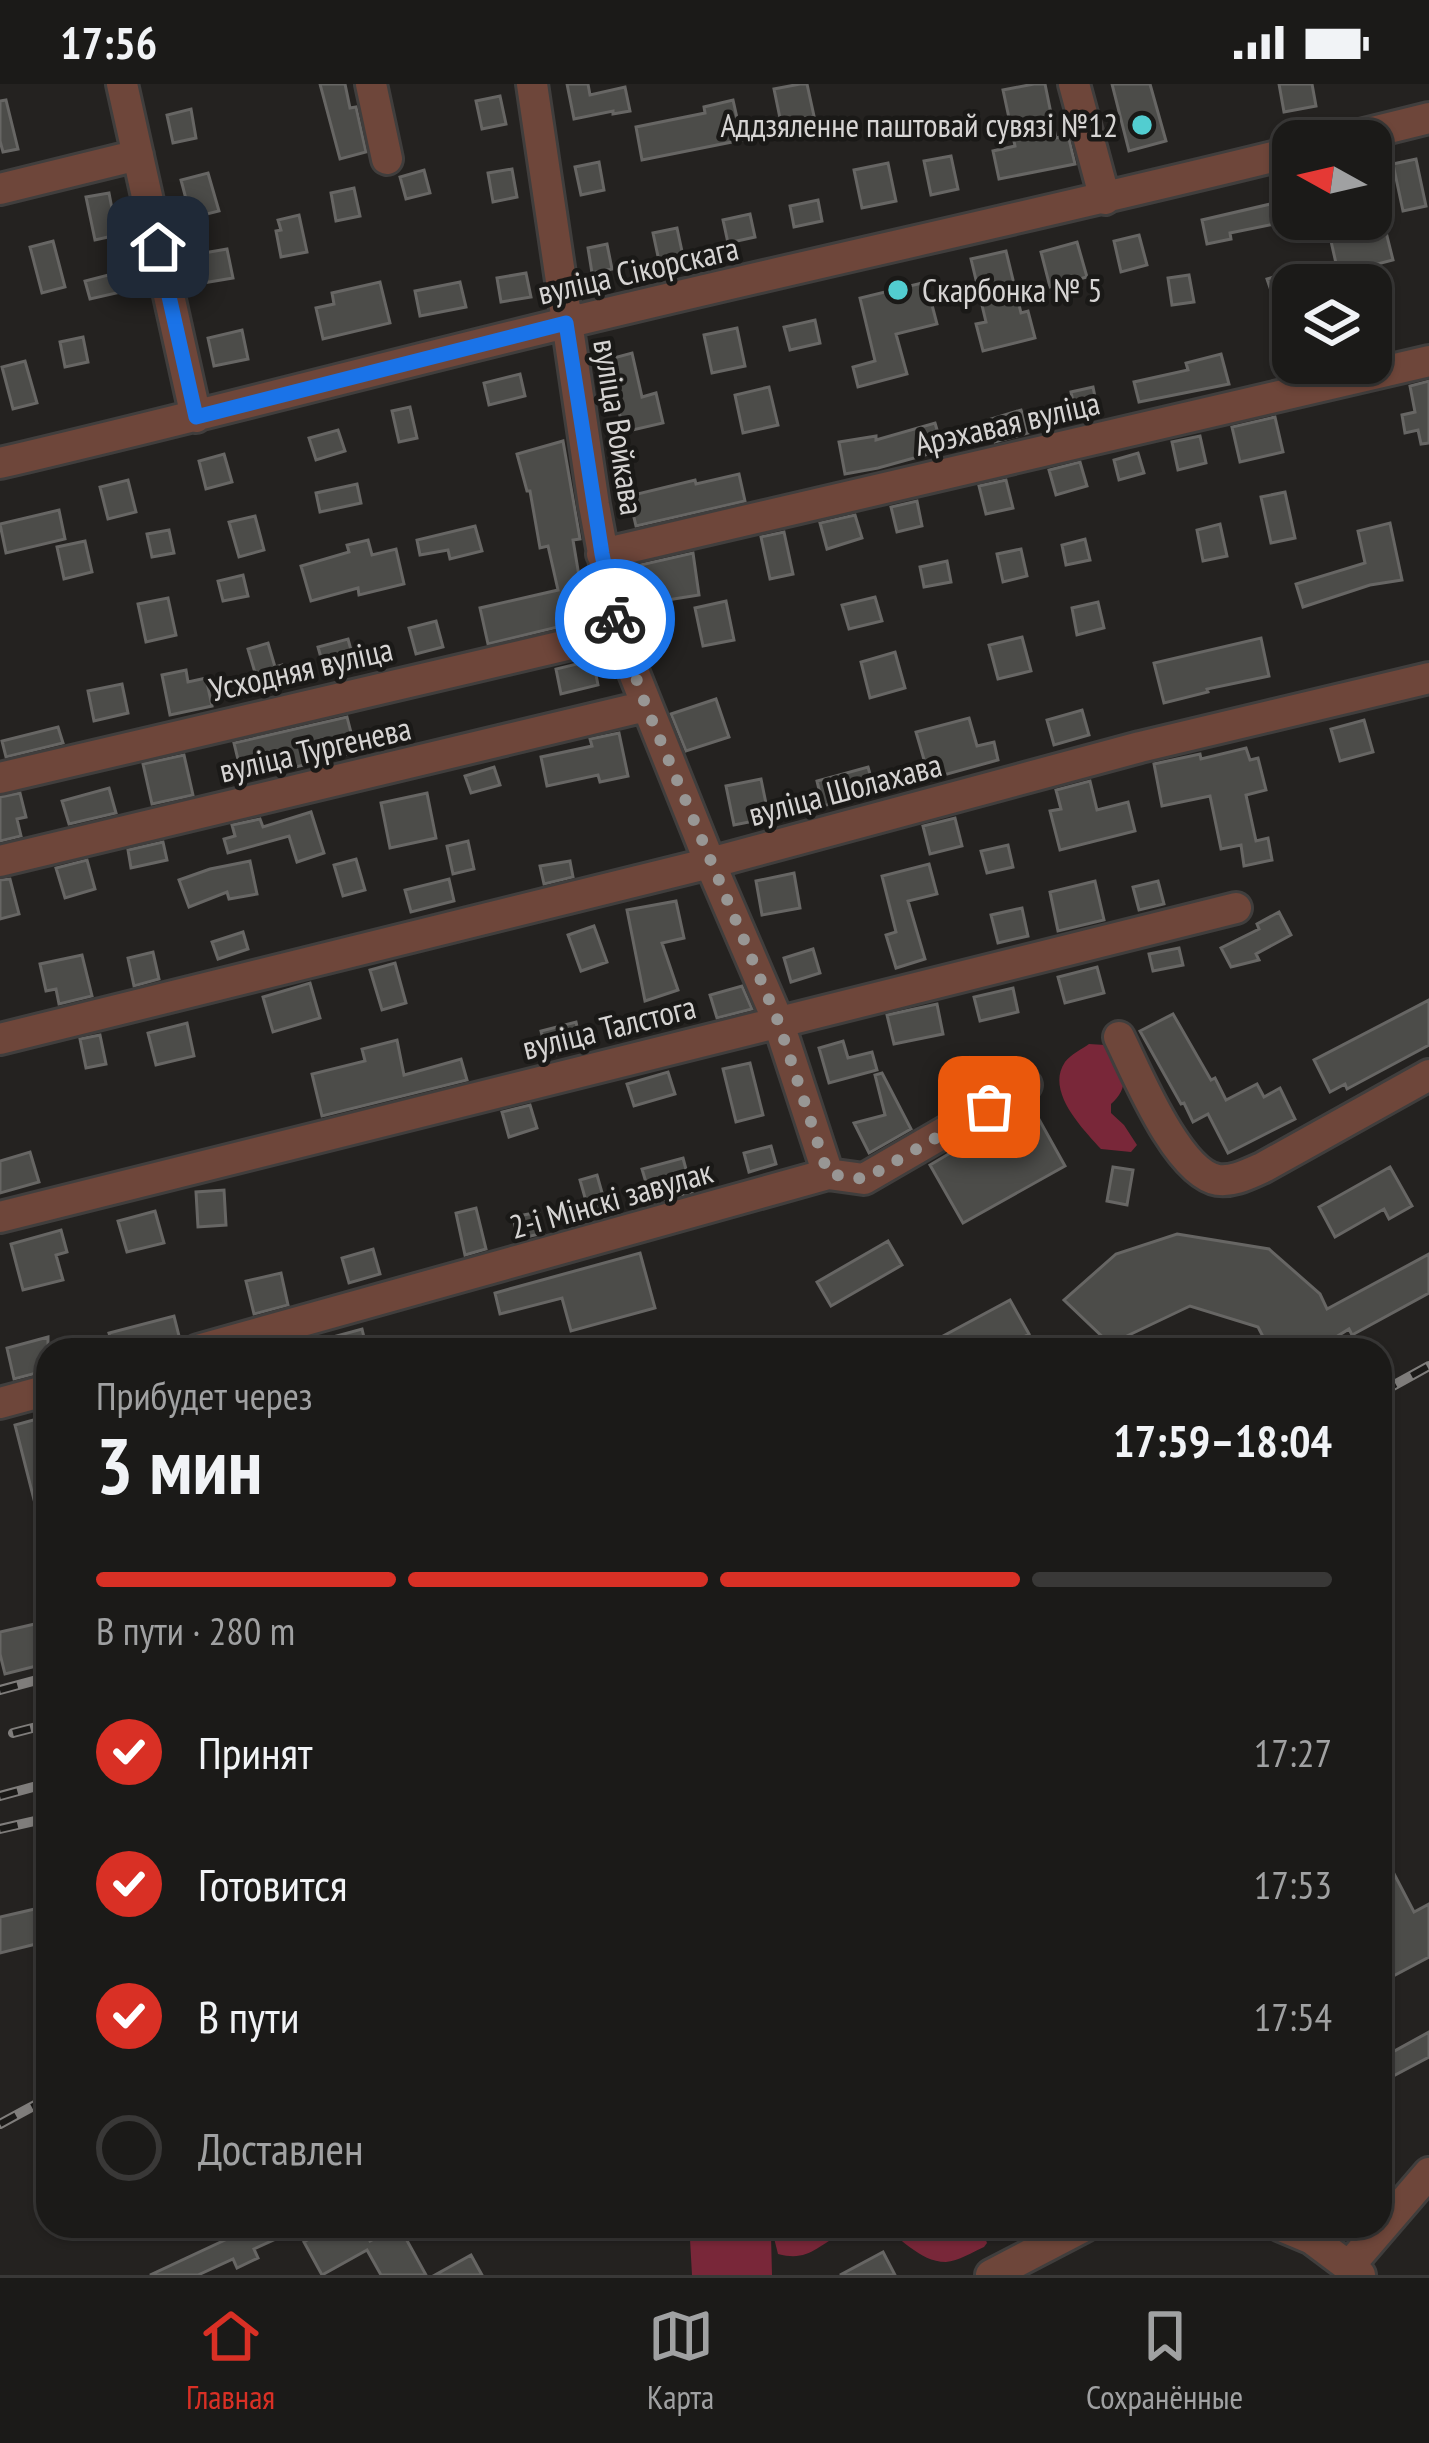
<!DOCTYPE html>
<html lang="ru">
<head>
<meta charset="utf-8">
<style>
  body { margin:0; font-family:"PT Sans Narrow",sans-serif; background:#242321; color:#f1f3f6; height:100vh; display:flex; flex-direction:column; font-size:45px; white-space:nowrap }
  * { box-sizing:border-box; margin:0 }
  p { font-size:39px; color:#a0a1a2 }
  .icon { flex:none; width:66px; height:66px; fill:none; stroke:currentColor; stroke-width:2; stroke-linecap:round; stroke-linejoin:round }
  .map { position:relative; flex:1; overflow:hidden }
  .side { position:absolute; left:36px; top:1254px; width:1356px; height:900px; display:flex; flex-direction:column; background:#1b1a18; border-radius:36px; box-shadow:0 3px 9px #0004,0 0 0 3px #393837 }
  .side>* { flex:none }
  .needle { width:78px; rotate:278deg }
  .buttons { position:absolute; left:1272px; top:36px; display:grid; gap:24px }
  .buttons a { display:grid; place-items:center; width:120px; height:120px; border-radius:24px; background:#1b1a18; box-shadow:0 3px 9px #0004,0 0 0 3px #393837; font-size:60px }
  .pin { position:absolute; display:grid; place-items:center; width:102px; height:102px; color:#fff; margin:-51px; border-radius:24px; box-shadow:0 6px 18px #0006 }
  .courier { position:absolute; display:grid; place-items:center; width:120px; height:120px; margin:-60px; border:9px solid #1a73e8; border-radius:50%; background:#fff; color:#222; box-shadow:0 3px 15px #0007 }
  .overview em { font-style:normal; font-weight:700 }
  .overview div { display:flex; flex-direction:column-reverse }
  .overview { display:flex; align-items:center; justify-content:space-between; height:204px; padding:0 60px }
  h1 { font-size:78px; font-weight:700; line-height:90px }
  .bar { display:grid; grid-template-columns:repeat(4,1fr); gap:18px 12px; align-content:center; height:144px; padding:0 60px }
  .bar i { height:15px; border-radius:9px; background:#393837 }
  .bar .active { background:#d93025 }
  .bar p { grid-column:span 4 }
  ol { padding:0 60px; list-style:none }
  li { display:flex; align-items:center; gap:36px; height:132px }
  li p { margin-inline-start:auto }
  li .icon { padding:12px; border-radius:50%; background:#d93025; color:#fff; stroke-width:4 }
  li:last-child { color:#a0a1a2 }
  li i { width:66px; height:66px; border:6px solid #393837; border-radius:50% }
  .status { display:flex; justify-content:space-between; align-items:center; height:84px; padding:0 60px; background:#1b1a18; direction:ltr }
  .status svg { height:33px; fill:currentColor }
  .tab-bar { display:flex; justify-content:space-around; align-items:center; height:168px; border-top:3px solid #393837; background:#1b1a18; font-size:33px; color:#a0a1a2 }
  .tab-bar a { display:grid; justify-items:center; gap:6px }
  .tab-bar .active { color:#d93025 }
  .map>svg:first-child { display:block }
  .green { fill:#792739 }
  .building { fill:#4c4c49; stroke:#676664; stroke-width:3 }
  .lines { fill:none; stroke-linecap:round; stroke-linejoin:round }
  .minor-casing { stroke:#403e3d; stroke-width:36 }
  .minor { stroke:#6e463a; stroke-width:30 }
  .rail-casing { stroke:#7f7d7b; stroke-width:10 }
  .rail { stroke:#1a1917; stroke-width:6; stroke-dasharray:18; stroke-linecap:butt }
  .done { stroke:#989694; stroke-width:12; stroke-dasharray:0 21.6 }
  .route { stroke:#1a73e8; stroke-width:15 }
  .poi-dot { fill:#52cdd0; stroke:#1a1917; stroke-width:4.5 }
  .labels { text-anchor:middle; stroke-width:9; stroke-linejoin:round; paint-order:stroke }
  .poi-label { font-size:33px; fill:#d6d4d3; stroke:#1a1917; text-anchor:end }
  .street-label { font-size:33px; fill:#d6d4d3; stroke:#1a1917 }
</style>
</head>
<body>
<div class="status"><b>17:56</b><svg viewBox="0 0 49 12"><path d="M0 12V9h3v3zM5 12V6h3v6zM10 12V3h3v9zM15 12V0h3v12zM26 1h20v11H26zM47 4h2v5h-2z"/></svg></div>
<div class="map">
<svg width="1429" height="2191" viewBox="0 0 1429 2191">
  <rect width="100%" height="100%" fill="#242220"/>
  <path class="green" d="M1089,960L1105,961C1122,979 1134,1000 1111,1020V1029L1124,1041L1137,1061L1131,1068L1101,1065C1083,1045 1045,1007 1065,978C1070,971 1082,965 1089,960Z
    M771,2142H871C861,2145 850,2146 842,2150C816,2162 809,2178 778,2170Z
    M876,2142H981L987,2159L984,2163C973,2168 958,2177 946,2178C918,2178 902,2151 876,2142Z
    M771,2151L772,2191H692L690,2155Z"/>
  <path class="building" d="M320,0H345L350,24L356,23L366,68L340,75Z
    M567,0H588L590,11L625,3L630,27L613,30V27L574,35Z
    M800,0H807L814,32L781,39L774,5Z
    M1034,0H1045L1056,54L1068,51L1075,80L999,95L993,67L1015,62L1003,6Z
    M1112,0H1150L1166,57L1129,67Z
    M1279,0H1312L1316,22L1284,28Z
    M500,12L506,40L482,45L476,17Z
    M6,16L18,65L3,68L0,57V17Z
    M733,16L742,56L642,76L636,43L705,29L704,23Z
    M191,25L196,54L173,59L167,31Z
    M951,72L958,105L931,111L924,77Z
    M1416,75L1426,122L1403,127L1393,80Z
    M599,78L604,106L581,111L575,83Z
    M888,79L896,117L862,124L854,86Z
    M512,85L517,113L493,118L488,89Z
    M424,86L430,109L406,115L400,93Z
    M208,89L219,127L191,134L181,96Z
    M354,104L360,132L336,137L331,109Z
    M109,109L117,151L95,156L86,113Z
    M818,116L822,137L794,143L790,122Z
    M1279,118L1284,138L1230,149L1231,155L1207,160L1202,136Z
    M750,130L755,153L728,159L723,136Z
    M299,131L307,168L281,173L276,147L281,146L278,136Z
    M1326,135H1355L1359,151L1385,144L1393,176L1362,184L1364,191L1340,197Z
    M677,144L683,172L659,177L653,149Z
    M1139,151L1147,181L1121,188L1114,157Z
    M53,157L65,203L42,209L30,163Z
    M1077,158L1087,193L1050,203L1041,168Z
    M607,160L612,185L592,189L588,164Z
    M227,165L233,194L203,199L198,170Z
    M1006,167L1021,229L1028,227L1035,254L983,267L976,240L986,238L971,175Z
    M1293,187V222L1278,227L1267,195Z
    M116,189L121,208L90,215L85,197Z
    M526,189L531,213L501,218L497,194Z
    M1189,191L1194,218L1172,221L1168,194Z
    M380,198L390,239L323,255L316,224L334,220L332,209Z
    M460,198L466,223L420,232L415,207Z
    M926,198L937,240L896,250L907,290L858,303L853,283L875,277L860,214Z
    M815,236L820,259L790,266L784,243Z
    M737,244L745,282L712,289L704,251Z
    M242,246L248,275L214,282L208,254Z
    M83,253L88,278L65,283L60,258Z
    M632,269L642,313L656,309L663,339L624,348L606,276Z
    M1221,270L1229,300L1139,318L1134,298L1188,286L1186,279Z
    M25,277L37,319L13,325L2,283Z
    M520,290L525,312L489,321L484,299Z
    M1429,297V359L1421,360L1418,346L1405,349L1402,331L1415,328L1410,302Z
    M769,303L778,341L743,349L735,311Z
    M1093,303L1099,332L1077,336L1071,308Z
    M410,323L417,354L399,358L392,327Z
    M1021,326L1028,349L995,358L988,336Z
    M1275,333L1283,368L1240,378L1232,343Z
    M935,339L943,366L878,384L845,390L839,358L876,352V356Z
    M338,346L345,367L316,376L309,354Z
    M1200,352L1206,379L1178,386L1172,358Z
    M563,357L580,455L573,456L579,492L587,490L595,534L488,560L480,524L558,506L548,462L540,464L530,407H527L517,370Z
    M1138,369L1144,389L1119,396L1114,376Z
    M224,370L232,398L206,405L199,377Z
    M1080,378L1087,402L1056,411L1049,386Z
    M739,390L745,417L636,442L629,412L695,396L696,400Z
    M128,396L136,428L108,435L100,403Z
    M1006,396L1013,424L986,430L979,402Z
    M357,400L361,419L320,428L316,409Z
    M1285,408L1295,454L1271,459L1261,413Z
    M917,417L922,442L897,448L891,423Z
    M59,426L65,455L6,469L0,440Z
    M855,431L862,454L827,465L820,439Z
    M255,432L264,466L239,473L229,438Z
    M1390,439L1402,496L1370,501L1303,523L1296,500L1365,479L1358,447Z
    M1220,440L1227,472L1203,477L1197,446Z
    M475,442L482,467L450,475L448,466L420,471L417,456Z
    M169,446L174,469L152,473L147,450Z
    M784,448L793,490L770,495L761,453Z
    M1085,455L1090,476L1066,481L1062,461Z
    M368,456L372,471L396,465L404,500L359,511L358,504L311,517L301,482L349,468L347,461Z
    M85,457L92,488L64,495L57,463Z
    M1021,465L1027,492L1003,498L997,470Z
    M693,469L699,511L642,520L636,482Z
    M947,477L951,498L924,503L920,483Z
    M243,491L248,512L223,517L218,497Z
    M875,513L882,537L849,545L842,521Z
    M168,514L176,551L146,558L138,520Z
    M726,517L734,556L703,562L695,524Z
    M1098,518L1104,544L1077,551L1072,524Z
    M436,537L443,563L416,570L409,544Z
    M1022,553L1031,587L998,595L989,561Z
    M1261,554L1269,592L1207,605L1208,608L1164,619L1154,579Z
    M348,555L356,584L326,592L318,563Z
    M268,559L275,583L282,581L288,601L261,609L248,565Z
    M895,568L905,604L870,614L861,578Z
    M593,576L598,601L561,610L556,585Z
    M186,586L188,598L206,594L212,622L170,631L162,591Z
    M122,600L128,629L94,637L88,607Z
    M716,615L729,653L686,667L671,630Z
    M1082,626L1089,651L1054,661L1047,636Z
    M347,633L356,668L243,696L234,659Z
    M969,634L977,662L994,658L998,676L922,697L918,681L925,679L916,648Z
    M1364,636L1373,668L1340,677L1331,645Z
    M58,643L63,659L6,673L2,657Z
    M619,649L628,692L600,698L598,691L547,702L541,673L592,662L590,655Z
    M1246,664L1250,676L1258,674L1266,706L1246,711L1256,757L1268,754L1272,776L1244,782L1241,761L1221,765L1210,712L1162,722L1154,680L1200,670L1201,675Z
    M184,671L193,711L152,720L143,680Z
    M494,683L500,701L471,709L465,692Z
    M868,683L875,708L823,722L817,697Z
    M761,695L769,734L734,741L726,702Z
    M1090,697L1097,726L1128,718L1135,747L1060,766L1050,727L1061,725L1056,706Z
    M109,704L116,729L69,740L62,717Z
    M20,709L26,733L17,735L21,752L0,757V713Z
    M427,709L436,754L390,764L381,719Z
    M311,728L324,769L297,778L289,752L228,769L224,755L235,752L232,741L260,735L263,743Z
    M955,734L962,762L930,770L923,742Z
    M468,757L474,785L453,790L447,762Z
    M163,758L167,776L131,784L128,766Z
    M1008,761L1013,783L987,789L981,767Z
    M356,775L365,806L343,812L334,781Z
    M87,776L95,805L65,814L56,784Z
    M250,777L257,810L229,815L227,808L189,823L179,796L210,785Z
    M570,777L573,793L544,800L540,782Z
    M929,780L937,810L908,817L925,875L896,884L886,851L896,848L882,792Z
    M794,789L800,824L762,831L756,797Z
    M10,795L19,830L0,835V796Z
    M449,795L454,817L411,828L405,806Z
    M1095,797L1104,836L1058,847L1050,808Z
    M1158,797L1164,820L1139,826L1133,803Z
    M676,817L684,854L662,859L678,906L645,917L627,826Z
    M1022,824L1028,852L998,859L991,831Z
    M1279,828L1291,851L1256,870L1259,876L1231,883L1221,864L1259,845L1257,840Z
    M594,842L607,878L581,887L568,851Z
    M243,848L248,865L218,875L212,858Z
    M1179,864L1183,881L1153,887L1149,870Z
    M813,865L820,889L791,898L784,874Z
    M153,868L159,895L134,902L128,874Z
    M82,871L92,912L59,920L56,905L46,907L40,880Z
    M395,879L406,919L382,926L370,886Z
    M1097,883L1104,909L1065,919L1058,893Z
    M310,899L320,934L273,948L263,913Z
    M742,902L752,925L717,934L710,911Z
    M1013,904L1018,928L980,937L974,913Z
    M1429,916V961L1347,1005L1345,1000L1330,1008L1314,976Z
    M937,920L943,950L894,960L887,931Z
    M1173,930L1211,996L1215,994L1226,1016L1257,1000L1264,1013L1280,1004L1295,1035L1228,1069L1208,1030L1193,1038L1184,1019L1181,1020L1140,947Z
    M576,938L582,964L548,973L541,947Z
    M187,939L194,972L156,981L148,949Z
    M100,951L106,980L86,984L80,955Z
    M397,956L404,991L461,975L467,996L322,1032L312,990L365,977L362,965Z
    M843,957L848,974L872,968L877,986L829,999L819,964Z
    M969,974L979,1006L960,1013L950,984Z
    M750,979L763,1031L736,1038L723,985Z
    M668,988L675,1010L634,1022L627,1000Z
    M882,989L911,1045L869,1069L854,1039L885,1031L875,991Z
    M530,1021L537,1044L509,1053L502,1028Z
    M1031,1021L1065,1082L963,1139L930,1081Z
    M771,1062L776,1080L749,1088L744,1069Z
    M30,1068L39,1098L0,1109V1077Z
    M683,1074L692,1108L652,1119L642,1085Z
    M1113,1083L1133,1086L1127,1121L1107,1117Z
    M1390,1083L1412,1122L1389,1135L1384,1125L1335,1153L1319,1123Z
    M597,1091L608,1130L591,1135L580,1096Z
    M224,1106L226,1141L198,1143L196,1108Z
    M476,1124L486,1165L465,1171L456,1129Z
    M155,1127L164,1159L127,1168L118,1137Z
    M539,1128L544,1149L518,1155L513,1133Z
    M61,1146L67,1168L56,1171L63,1196L23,1206L11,1160Z
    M1177,1150L1269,1165L1320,1210L1327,1225L1429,1170V1209L1352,1251L1349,1245L1315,1266H1270L1258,1243L1190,1222L1110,1260L1064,1216L1116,1170Z
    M888,1157L902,1181L831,1222L817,1198Z
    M373,1165L380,1190L349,1199L342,1174Z
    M640,1169L655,1224L571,1247L562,1214L500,1230L495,1209Z
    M281,1189L288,1221L254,1230L246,1197Z
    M1010,1216L1029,1250L1000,1266H917Z
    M174,1232L180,1256L141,1266H114L109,1249Z
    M362,1245L367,1266H304L303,1261Z
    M48,1253V1286L14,1295L7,1264Z
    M48,1332V1446L42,1447L15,1341Z
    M48,1537V1579L5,1590L0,1570V1548Z
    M1380,1763L1414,1828L1429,1820V1873L1380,1899Z
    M48,1822V1857L0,1869V1833Z
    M1429,1948V1973L1380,1999V1975Z
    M255,2142H273L278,2154L254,2165L258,2174L237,2184L233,2175L198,2191H150Z
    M332,2142H362L370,2157L399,2142L426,2191H381L367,2166L322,2191L304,2158Z
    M883,2168L895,2191H840Z
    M471,2171L482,2191H435Z"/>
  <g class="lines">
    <g class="minor-casing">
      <path id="minor" d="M122,0L196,333
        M371,0L387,75
        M532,0L594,421L618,549L710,779L778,937L828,1090
        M1074,0L1105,115
        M1336,57L1429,34
        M0,105L138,71
        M0,379C189,335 377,285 566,239C808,180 1051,128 1293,68
        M602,470L1429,277
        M0,694L618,549
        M0,777L646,622
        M1119,953C1136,987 1177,1089 1218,1096C1233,1098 1248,1090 1262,1084L1429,991
        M0,955L710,779L1140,663L1429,594
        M0,1133L1236,824
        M198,1266L828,1090L864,1095L1026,1001
        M0,1319L48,1306
        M1281,2142L1312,2155L1360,2191
        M1349,2182L1429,2089
        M991,2191L1085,2142"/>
    </g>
    <use href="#minor" class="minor"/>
    <g class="rail-casing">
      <path id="rail" d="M1380,1309L1429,1282
        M0,1606L48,1593
        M13,1649L48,1640
        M0,1712L48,1699
        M0,1745L48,1734
        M0,2040L48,2014"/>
    </g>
    <use href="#rail" class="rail"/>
  </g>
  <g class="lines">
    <path class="done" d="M615,535L646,622L778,937L828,1090L865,1095L989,1023"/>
    <path class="route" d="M158,163L196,333L566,239L602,470L615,535"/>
  </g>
  <g class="poi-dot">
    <circle cx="1142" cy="41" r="12"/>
    <circle cx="898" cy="206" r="12"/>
  </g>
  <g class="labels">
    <g class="poi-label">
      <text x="1118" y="53">Аддзяленне паштовай сувязі №12</text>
      <text x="922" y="218" text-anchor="start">Скарбонка № 5</text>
    </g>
    <g class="street-label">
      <text transform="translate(638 186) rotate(-13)" y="12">вуліца Сікорскага</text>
      <text transform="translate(1007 339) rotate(-13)" y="12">Арэхавая вуліца</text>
      <text transform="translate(619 343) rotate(81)" y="12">вуліца Войкава</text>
      <text transform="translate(301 585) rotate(-13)" y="12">Усходняя вуліца</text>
      <text transform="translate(315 665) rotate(-13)" y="12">вуліца Тургенева</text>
      <text transform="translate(845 705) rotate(-15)" y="12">вуліца Шолахава</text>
      <text transform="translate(609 943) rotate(-14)" y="12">вуліца Талстога</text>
      <text transform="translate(611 1115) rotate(-16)" y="12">2-і Мінскі завулак</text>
    </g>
  </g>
</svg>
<div class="buttons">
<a><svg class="needle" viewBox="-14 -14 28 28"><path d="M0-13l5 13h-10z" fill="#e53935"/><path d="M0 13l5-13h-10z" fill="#a0a1a2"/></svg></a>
<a><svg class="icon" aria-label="layers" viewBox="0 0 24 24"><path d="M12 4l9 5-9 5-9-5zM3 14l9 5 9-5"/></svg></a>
</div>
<div class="pin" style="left:989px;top:1023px;background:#ea580c"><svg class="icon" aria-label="bag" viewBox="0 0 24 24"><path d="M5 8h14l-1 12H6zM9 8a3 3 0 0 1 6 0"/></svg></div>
<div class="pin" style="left:158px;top:163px;background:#1f2937"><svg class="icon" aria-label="home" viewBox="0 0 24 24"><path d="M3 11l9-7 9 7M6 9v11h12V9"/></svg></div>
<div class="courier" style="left:615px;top:535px"><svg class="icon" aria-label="bike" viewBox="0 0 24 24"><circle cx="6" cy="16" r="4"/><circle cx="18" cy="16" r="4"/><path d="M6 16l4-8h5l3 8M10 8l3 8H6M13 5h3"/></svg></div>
<section class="side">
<div class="overview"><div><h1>3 мин</h1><p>Прибудет через</p></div><em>17:59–18:04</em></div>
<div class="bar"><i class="active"></i><i class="active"></i><i class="active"></i><i></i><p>В пути · 280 m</p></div>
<ol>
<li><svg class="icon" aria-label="check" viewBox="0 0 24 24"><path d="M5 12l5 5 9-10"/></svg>Принят<p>17:27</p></li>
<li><svg class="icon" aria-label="check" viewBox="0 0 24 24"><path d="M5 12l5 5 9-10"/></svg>Готовится<p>17:53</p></li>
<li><svg class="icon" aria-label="check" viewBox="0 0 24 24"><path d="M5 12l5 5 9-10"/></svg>В пути<p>17:54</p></li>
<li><i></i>Доставлен</li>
</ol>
</section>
</div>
<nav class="tab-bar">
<a class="active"><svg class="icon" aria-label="home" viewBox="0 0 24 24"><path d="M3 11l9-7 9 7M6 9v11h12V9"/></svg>Главная</a>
<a><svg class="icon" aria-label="map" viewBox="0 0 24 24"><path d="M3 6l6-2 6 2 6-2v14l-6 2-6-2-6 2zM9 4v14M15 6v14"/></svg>Карта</a>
<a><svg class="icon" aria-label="saved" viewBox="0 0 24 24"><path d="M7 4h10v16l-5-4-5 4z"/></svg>Сохранённые</a>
</nav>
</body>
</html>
